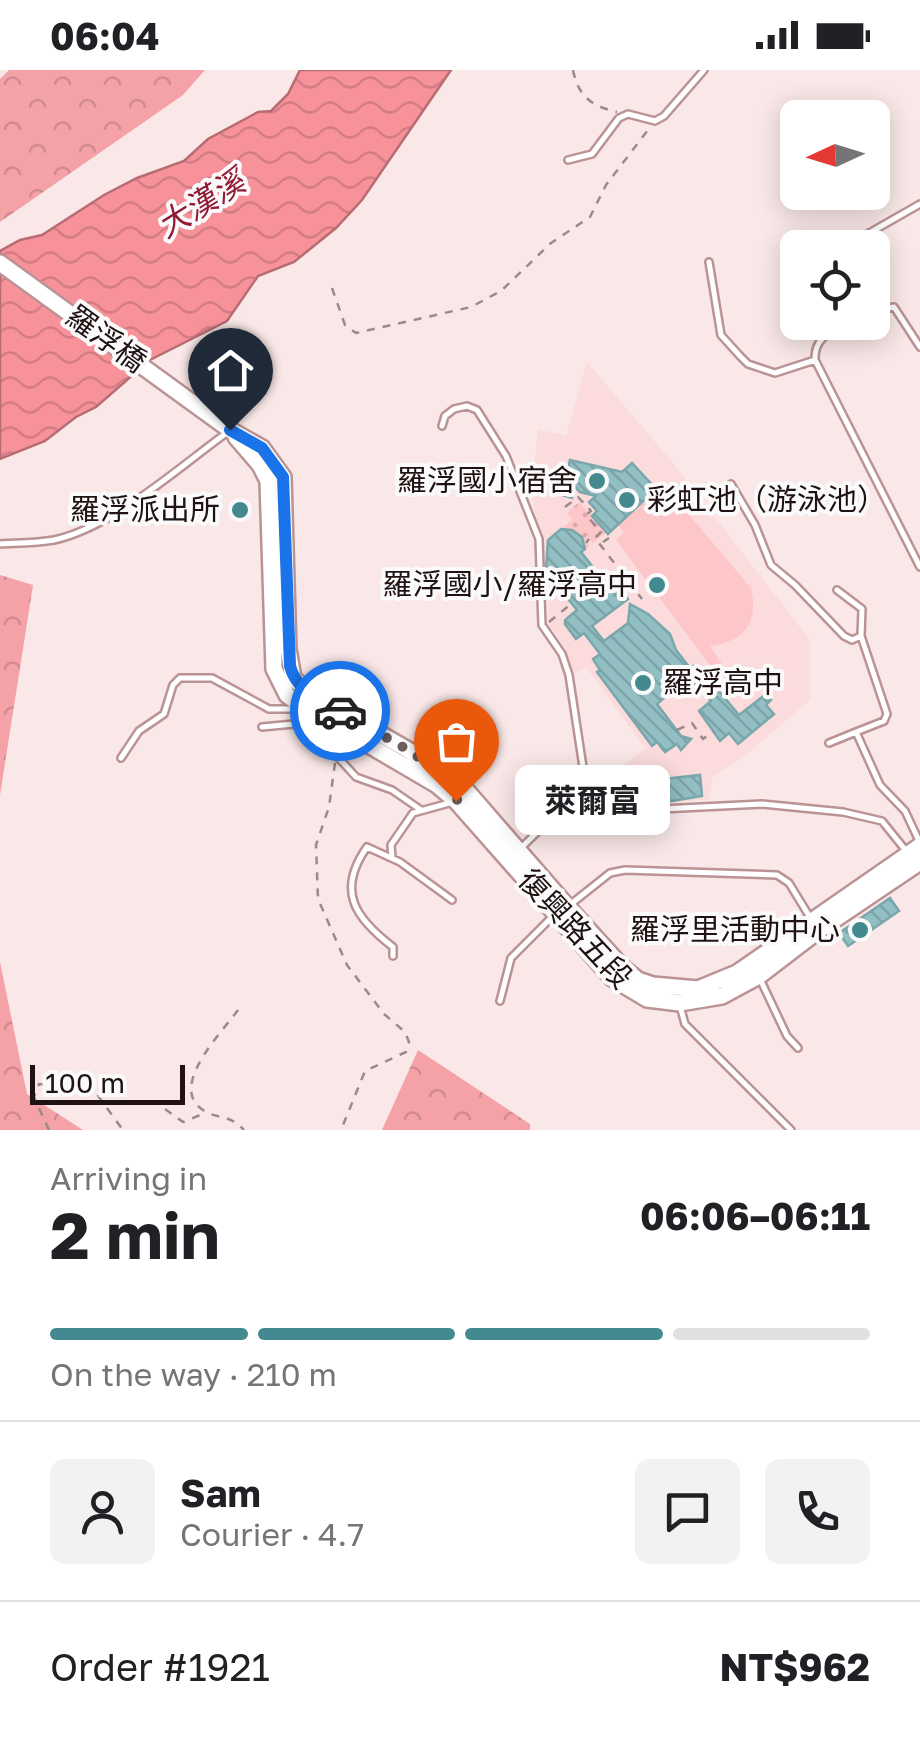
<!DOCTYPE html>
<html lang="en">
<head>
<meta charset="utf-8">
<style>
  body { margin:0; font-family:"Golos Text","Noto Sans TC",sans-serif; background:#f2f2f2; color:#202124; height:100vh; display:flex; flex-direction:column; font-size:38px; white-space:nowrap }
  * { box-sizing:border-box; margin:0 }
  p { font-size:32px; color:#757577 }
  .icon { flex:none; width:55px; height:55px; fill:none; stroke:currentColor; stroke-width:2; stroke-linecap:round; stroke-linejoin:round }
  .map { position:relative; height:1060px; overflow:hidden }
  .panel { display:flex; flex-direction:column; background:#fff; flex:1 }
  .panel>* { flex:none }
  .needle { width:65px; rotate:266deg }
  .controls { position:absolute; left:780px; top:30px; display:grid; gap:20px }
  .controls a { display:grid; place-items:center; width:110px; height:110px; border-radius:15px; background:#fff; box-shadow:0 5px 25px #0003; font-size:50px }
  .scale { position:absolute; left:30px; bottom:25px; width:155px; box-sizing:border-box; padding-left:10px; border:5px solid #201213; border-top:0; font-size:28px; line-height:35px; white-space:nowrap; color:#201213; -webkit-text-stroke:8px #fafafa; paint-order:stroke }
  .pin { position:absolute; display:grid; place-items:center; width:85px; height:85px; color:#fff; margin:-102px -42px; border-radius:50% 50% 50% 0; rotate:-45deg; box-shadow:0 0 10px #0007 }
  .pin .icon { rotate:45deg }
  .courier { position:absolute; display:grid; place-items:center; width:100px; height:100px; margin:-50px; border:8px solid #1a73e8; border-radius:50%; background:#fff; color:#222; box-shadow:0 2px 12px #0007 }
  .bubble { position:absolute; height:70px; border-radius:15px; background:#fff; box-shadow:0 5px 25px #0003; font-size:32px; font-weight:700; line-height:70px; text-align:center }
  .head em { font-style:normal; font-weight:700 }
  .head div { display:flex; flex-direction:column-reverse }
  .head { display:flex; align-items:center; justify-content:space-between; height:170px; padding:0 50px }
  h1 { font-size:65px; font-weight:700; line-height:75px }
  .bar { display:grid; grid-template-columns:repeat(4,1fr); gap:15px 10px; align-content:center; height:120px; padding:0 50px }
  .bar i { height:12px; border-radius:8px; background:#e0e0e0 }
  .bar .active { background:#428a90 }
  .bar p { grid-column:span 4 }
  .line { display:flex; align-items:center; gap:25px; padding:0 50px; border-top:2px solid #e0e0e0 }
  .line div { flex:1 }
  .round { display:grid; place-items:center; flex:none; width:105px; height:105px; border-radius:15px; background:#f2f2f2 }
  .status { display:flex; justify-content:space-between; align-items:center; height:70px; padding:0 50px; background:#fff; direction:ltr }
  .status svg { height:28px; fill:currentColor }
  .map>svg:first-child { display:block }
  .built { fill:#fbdbdc }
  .grass { fill:#fdc6c9 }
  .forest { fill:url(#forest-crowns) }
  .park { fill:url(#park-dots) }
  .water { fill:url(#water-waves); stroke:#b76c72; stroke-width:2.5 }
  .building { fill:url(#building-back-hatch); stroke:#7aa7ab; stroke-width:2.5 }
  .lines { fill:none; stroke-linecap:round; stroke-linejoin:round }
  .service-casing { stroke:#bb9394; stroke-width:10 }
  .primary-casing { stroke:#bb9394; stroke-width:20 }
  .path { stroke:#9b8a8b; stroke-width:2.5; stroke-dasharray:8 8; stroke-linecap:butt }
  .service { stroke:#fff; stroke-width:5 }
  .primary { stroke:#fff; stroke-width:15 }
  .done { stroke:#6c5d5e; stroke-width:10; stroke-dasharray:0 18 }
  .route { stroke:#1a73e8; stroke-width:12 }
  .poi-dot { fill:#428a90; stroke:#fafafa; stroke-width:4 }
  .labels { text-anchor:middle; stroke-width:8; stroke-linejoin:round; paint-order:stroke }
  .street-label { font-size:30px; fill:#201213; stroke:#fafafa }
  .poi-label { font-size:30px; fill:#201213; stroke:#fafafa; text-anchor:end }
  .water-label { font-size:32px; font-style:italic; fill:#911933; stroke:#fafafa }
</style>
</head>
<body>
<div class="status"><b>06:04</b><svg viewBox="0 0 49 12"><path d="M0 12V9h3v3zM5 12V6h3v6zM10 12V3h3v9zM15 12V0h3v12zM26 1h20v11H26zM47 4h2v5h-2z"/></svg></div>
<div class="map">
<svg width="920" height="1060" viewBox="0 0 920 1060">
  <defs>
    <pattern id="forest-crowns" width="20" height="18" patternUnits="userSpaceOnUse" patternTransform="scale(2.5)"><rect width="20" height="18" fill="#f4a1a7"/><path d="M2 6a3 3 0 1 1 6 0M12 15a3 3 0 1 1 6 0" fill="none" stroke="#d18a8f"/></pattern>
    <pattern id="park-dots" width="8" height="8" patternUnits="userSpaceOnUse" patternTransform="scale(2.5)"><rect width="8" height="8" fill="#fdc6c9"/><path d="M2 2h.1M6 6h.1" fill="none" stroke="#d9a9ac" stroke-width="1.8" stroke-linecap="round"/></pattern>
    <pattern id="water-waves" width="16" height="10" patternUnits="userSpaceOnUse" patternTransform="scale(2.5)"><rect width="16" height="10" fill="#f8929a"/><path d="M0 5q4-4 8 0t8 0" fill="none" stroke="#d47d84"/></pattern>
    <pattern id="building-back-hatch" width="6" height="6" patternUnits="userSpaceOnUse" patternTransform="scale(2.5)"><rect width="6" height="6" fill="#91bfc3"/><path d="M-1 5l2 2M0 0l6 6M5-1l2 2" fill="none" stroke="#7da3a7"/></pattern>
  </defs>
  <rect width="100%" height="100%" fill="#fae8e8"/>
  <path class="built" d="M587,292L673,393L810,570V630L741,689L713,706L709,730L642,733L620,729L602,713L645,678L586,597L574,604L564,577L548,553L549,526L542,468L531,426L538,359L566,366Z"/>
  <path class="grass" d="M662,413L751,518C759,552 745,571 710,576L727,602L719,607L616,470L624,463L618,455Z"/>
  <path class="forest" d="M9,0H205L183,25L0,152V9Z
    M0,505L33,515L0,725Z
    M0,892L27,1024L83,1060H0Z
    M418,980L530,1054V1060H382Z"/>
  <path class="park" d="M579,432L606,462L593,473L586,466L589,476L585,479L572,459L568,462L561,459L572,450L567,443Z"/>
  <path class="water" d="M300,0H451L362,130L336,158L294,192L258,206L227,251L150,290L96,337L76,347L45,371L0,389V181L20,170L42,165L104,125L137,108L184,91L208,69L258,42L271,41L288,24Z"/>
  <path class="building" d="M570,390L622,402L632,393L656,419L608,464L592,446L597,441L589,432L596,426L580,422L574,416L572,428L562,425Z
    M561,459L572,460L582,467L585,479L581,482L615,525L621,520L628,529L592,556L604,571L628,553L630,534L648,544L670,564L676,580L690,598L693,596L697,601L700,598L739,645L766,624L771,630L766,635L774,644L738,674L729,663L720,671L699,641L711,631L696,612L694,614L688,607L657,634L681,666L691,669L681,680L677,674L665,682L657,672L652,676L597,602L600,600L593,589L600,584L584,563L576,569L565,554V550L577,540L556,514L555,503L546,498L548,470Z
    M662,700L663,709L700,705L702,726L660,733V725L638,727L636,703Z
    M890,828L899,841L848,876L839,863Z"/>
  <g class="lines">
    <g class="service-casing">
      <path id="service" d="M568,90L592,84L619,48L628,44L655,51L664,46L704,0
        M843,178L920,134
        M709,192L721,265L740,286L748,294L775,303L815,290
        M872,241L894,237L920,277
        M851,252C832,262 814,266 815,290L920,497
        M442,356L445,346L454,339L467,336L477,340L506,386L539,469L542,555L562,584L569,605L583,697L614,735L641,740L762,734L843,742L882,751L907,782
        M731,414L755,455L771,495L795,515L844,566L852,570L861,566
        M0,474C17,473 37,473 54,470C113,457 177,399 225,364
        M837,520L862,539L861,566L887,644L884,651L856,662L880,715L905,741L920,773
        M262,657L294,654L334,668
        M829,673L856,662
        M411,679L476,649
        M336,685L356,707L392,720L421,740
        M121,688L139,661L164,644L173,615L180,608H212L269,639H298
        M521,778L590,710
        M392,787L391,775L413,743L453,732
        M571,834L610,803L625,800L777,805L789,813L811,849
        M393,886V877C355,848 336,821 367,777L400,792L452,830
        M761,911L787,966L798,978
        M500,931L511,888L553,846
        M680,936L685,954L791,1060"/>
    </g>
    <g class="primary-casing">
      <path id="primary" d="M0,193L230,360L262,378L283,407L288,579L293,608L309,623L408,680L466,720L565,834L622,897L638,910L653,915L698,919L737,903L920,776
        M236,367L260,395L268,411L274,599L287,625L299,634L437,715L456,731L612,908L647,929L680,933L722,926L759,906L819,860L920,792"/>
    </g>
    <path class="path" d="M573,0C578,26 591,36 617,42
      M332,218L345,255L356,263L471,237L501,221L551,173L590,147L606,115L651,56
      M565,437L578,427L591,441L586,445L601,462L595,468L642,529
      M603,472L609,468
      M586,473L589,469
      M549,552L571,534
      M677,660L692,653L703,669L714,661
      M335,693L329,737L316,775L318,829L347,895L384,944L405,962L409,972L406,982L365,1001L341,1060
      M238,940C223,961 167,1017 203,1040C218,1050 228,1043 244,1060
      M165,1039L183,1052L205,1043
      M49,1060L34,1027L39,1014L93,1019L123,1060"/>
    <use href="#service" class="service"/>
    <use href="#primary" class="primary"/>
  </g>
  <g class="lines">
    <path class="done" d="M340,641L408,680L466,720L456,731"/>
    <path class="route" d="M230,360L262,378L283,407L290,596C296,620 319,629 340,641"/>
  </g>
  <g class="poi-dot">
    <circle cx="597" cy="411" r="10"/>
    <circle cx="627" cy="430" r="10"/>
    <circle cx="240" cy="440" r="10"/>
    <circle cx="657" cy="515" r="10"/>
    <circle cx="643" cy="613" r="10"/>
    <circle cx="860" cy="860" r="10"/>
  </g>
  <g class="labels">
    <g class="street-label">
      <text transform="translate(106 269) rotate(36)" y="10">羅浮橋</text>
      <text transform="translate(575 859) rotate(47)" y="10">復興路五段</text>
    </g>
    <g class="poi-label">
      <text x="577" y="421">羅浮國小宿舍</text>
      <text x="647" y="440" text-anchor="start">彩虹池（游泳池）</text>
      <text x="220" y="450">羅浮派出所</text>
      <text x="637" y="525">羅浮國小/羅浮高中</text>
      <text x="663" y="623" text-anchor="start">羅浮高中</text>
      <text x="840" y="870">羅浮里活動中心</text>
    </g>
    <g class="water-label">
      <text transform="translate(201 134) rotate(-32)" y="11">大漢溪</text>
    </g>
  </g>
</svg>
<div class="controls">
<a><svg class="needle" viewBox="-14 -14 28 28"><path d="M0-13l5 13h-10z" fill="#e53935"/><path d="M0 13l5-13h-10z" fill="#757577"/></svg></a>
<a><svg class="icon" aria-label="locate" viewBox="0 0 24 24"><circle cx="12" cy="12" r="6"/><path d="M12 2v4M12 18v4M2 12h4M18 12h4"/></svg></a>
</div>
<div class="scale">100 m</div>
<div class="pin" style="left:456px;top:731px;background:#ea580c"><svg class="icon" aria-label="bag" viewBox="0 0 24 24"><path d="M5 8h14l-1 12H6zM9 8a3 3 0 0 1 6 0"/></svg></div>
<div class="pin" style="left:230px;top:360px;background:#1f2937"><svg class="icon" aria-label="home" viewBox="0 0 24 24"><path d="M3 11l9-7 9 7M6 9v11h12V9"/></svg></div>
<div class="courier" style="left:340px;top:641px"><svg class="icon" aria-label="car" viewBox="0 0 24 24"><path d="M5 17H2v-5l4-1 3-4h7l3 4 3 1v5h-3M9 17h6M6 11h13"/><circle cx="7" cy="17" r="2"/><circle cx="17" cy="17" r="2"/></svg></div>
<div class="bubble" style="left:515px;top:695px;width:155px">萊爾富</div>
</div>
<section class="panel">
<div class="head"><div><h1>2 min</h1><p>Arriving in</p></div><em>06:06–06:11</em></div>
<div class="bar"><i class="active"></i><i class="active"></i><i class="active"></i><i></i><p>On the way · 210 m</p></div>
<div class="line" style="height:180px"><a class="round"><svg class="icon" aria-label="person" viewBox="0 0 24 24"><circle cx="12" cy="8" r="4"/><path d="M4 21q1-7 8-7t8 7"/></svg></a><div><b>Sam</b><p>Courier · 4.7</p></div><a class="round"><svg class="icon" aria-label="chat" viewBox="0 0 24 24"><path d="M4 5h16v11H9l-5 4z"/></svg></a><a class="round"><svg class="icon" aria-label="phone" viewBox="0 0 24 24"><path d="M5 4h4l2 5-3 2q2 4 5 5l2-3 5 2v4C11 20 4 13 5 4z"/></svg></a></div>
<div class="line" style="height:130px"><div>Order #1921</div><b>NT$962</b></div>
</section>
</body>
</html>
